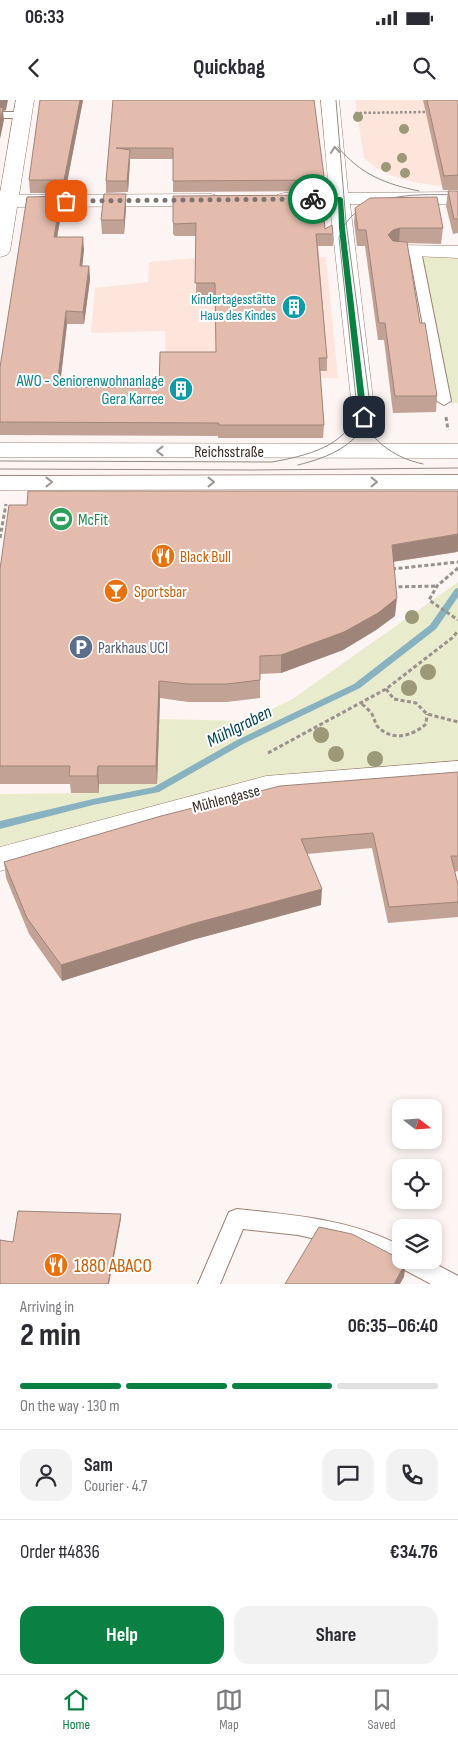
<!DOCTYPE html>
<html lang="en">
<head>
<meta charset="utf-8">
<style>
  body { margin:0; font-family:"Sofia Sans Condensed",sans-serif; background:#f2f2f3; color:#2b2b33; height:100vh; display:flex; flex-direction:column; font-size:19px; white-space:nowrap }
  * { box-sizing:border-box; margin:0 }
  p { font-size:16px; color:#7c7c81 }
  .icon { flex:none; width:28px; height:28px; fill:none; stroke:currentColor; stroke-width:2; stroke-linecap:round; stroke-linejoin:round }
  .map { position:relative; height:1184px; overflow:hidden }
  .panel { display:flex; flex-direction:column; background:#fff; flex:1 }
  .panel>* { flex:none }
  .needle { width:32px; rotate:107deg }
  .buttons { position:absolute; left:392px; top:999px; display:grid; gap:10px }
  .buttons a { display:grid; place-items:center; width:50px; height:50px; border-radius:10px; background:#fff; box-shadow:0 2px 8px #0003; font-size:25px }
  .pin { position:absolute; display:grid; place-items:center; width:42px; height:42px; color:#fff; margin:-21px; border-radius:10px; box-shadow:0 2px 8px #0006 }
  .courier { position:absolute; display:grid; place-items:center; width:50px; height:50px; margin:-25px; border:4px solid #0b8043; border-radius:50%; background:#fff; color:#222; box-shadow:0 1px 6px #0007 }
  .headline em { font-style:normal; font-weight:700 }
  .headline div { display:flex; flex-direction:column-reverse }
  .headline { display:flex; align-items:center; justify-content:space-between; height:85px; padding:0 20px }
  h1 { font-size:32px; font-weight:700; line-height:38px }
  .bar { display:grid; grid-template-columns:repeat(4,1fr); gap:8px 5px; align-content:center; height:60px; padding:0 20px }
  .bar i { height:6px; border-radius:4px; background:#e1e1e2 }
  .bar .active { background:#0b8043 }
  .bar p { grid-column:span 4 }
  .line { display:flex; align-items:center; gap:12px; padding:0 20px; border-top:1px solid #e1e1e2 }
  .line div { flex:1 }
  .round { display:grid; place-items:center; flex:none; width:52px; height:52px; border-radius:15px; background:#f2f2f3 }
  .action { display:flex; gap:10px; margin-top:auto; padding:10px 20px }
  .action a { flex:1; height:58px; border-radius:15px; background:#0b8043; color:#fff; font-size:20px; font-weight:700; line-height:58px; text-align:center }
  .action a+a { background:#f2f2f3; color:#2b2b33 }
  .status { display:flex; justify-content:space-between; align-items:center; height:35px; padding:0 25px; background:#fff; direction:ltr }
  .status svg { height:14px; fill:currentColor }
  header { display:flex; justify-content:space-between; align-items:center; height:65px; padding:0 20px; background:#fff; font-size:22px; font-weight:700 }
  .tabs { display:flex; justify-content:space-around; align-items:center; height:70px; border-top:1px solid #e1e1e2; background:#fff; font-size:14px; color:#7c7c81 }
  .tabs a { display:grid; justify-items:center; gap:2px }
  .tabs .active { color:#0b8043 }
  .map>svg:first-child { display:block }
  .built { fill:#fee5dc }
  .green { fill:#e9eccc }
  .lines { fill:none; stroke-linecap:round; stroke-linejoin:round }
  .stream { fill:#89b2c1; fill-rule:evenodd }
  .lane-casing { stroke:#9d7f74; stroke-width:2 }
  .street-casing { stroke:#9d7f74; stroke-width:1 }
  .secondary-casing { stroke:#9d7f74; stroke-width:1 }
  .path-far1 { stroke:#9a908d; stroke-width:2.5; stroke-dasharray:2.5 2; stroke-linecap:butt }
  .path { stroke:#9a908d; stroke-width:3; stroke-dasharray:4 2.5; stroke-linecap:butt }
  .lane { fill:#fff; fill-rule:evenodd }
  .street { fill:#fff; fill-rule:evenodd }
  .secondary { fill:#fff; fill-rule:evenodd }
  .tram { stroke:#948b87; stroke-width:1 }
  .tree { fill:#9b9977 }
  .wall { fill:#c3a296 }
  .shaded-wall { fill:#9f847a }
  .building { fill:#e3bcae; stroke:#9f847a }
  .oneway { stroke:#9c9694 }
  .route { fill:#0b8043 }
  .done { stroke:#7d736f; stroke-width:5; stroke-dasharray:0 9 }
  .labels { text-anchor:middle; stroke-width:4; stroke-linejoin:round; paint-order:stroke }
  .far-culture-label { font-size:14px; fill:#0d838f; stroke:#fff; text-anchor:end }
  .culture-label { font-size:16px; fill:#0d838f; stroke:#fff; text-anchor:end }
  .street-label { font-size:16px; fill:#392d28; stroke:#fff }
  .leisure-label { font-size:16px; fill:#27864d; stroke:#fff; text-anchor:start }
  .food-label { font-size:16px; fill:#c56008; stroke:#fff; text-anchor:start }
  .service-label { font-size:16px; fill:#4e5e75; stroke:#fff; text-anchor:start }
  .water-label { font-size:18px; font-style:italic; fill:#003f50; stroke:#fff }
  .near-food-label { font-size:19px; fill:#c56008; stroke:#fff; text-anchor:start }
</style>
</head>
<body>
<div class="status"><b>06:33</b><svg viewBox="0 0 49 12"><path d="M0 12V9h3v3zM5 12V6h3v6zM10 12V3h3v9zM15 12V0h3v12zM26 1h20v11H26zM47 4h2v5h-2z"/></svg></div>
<header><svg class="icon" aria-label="back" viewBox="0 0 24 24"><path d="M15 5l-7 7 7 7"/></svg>Quickbag<svg class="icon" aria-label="search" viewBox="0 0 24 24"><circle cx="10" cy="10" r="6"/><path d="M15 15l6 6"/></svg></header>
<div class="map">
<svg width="458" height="1184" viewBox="0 0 458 1184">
  <rect width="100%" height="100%" fill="#fcf5f3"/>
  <path class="built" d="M355,0H458V86H439L413,82L390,75L375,67L364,58Z
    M326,157L338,278H202L166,265L165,231L91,233L95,188L148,182L149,162L196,158Z"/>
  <path class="green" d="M417,152L458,153V303H449Z
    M458,482V663L275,678L0,746V694L98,693L99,684L159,619L246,621L291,600Z"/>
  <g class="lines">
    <path class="stream" d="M458,488V497L436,529L360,588L243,644L159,692L93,705L0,729V721L93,699L154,687L237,640L354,584L430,525L455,489Z"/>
    <g class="lane-casing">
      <path id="lane" d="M0,12H22L27,15L22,18H0Z
        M415,147L421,151L451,301L444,305L437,301L409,151Z
        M237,1109C292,1115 351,1119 401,1146V1160H428L458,1176V1184H431L369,1151L298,1135L243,1129L220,1184H198L229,1112Z"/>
    </g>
    <g class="street-casing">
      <path id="street" d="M16,0H34L19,95L211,94L218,96L221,100L218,104L211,106L17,107L10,151L7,155L0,157V93Z
        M321,0H339L348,93L458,92V104H350L375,317L372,322L364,324L356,322L353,317L330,105H284L277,103L274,99L277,95L284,93H329Z
        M399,145L458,146V158L392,155L389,151L392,147Z
        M458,661V681L266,698L0,771V747L266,676Z"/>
    </g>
    <g class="secondary-casing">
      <path id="secondary" d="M0,343L458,344V358L0,357Z
        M458,375V389L0,390V376Z"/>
    </g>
    <path class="path-far1" d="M355,13L426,12"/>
    <path class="path" d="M446,317L448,330
      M0,438L6,404
      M458,468L437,486L429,500L458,520
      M392,469L458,462
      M392,487L437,486
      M386,589L394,599L416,603L427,614L458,622
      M362,604C366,608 371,611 373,616C375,620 375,624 378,627C393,642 412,636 426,624L427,614
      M268,653L386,589L452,538L458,531"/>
    <use href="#lane" class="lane"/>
    <use href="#street" class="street"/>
    <use href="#secondary" class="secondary"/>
    <path class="tram" d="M338,47C360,74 385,84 419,91
      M0,361L272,362C305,356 347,347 357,311
      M423,364C391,357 369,339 357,308L339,137C341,133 343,127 346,123C367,92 425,94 458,95
      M298,365C330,357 359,345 371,312L346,122L336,0
      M0,369L254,370L458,368"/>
  </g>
  <g class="tree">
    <circle cx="358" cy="17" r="5"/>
    <circle cx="404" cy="29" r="5"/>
    <circle cx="402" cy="58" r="5"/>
    <circle cx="386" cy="67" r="5"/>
    <circle cx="405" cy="73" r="5"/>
    <circle cx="412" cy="517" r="7"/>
    <circle cx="428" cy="572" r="8"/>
    <circle cx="409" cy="588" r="8"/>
    <circle cx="321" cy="635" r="8"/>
    <circle cx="336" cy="654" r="8"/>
    <circle cx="375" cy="659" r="8"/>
  </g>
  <path class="wall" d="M83,0L65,93H30L29,80Z
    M113,0L324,76L323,87L319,89V91L173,92V59H130L128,92L106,93V81Z
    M423,0H458V90H443Z
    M448,91H458V133L453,134L446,106Z
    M126,94V108L124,134H102L101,120Z
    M355,108L443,128L441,144L407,143L420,223L437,296L436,312L393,313L384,240H378L365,146H357L354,123Z
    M62,109L57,137L84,149L82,166H89L90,179L84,224H67L60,287L159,288L216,252L215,195H196V136H175L173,134V122L325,129L333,134V146H318L327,258V271H320L324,325L323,338H218V336L0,335V267Z
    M457,452L393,462L395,516L376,530L343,550L281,573L260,574V598L227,602H188L160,598L157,684H99V693H71L70,684H0V469Z
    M458,672V771L455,772L458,785V817L388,823L372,748L307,754L321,805L192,840L62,881L29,834L6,778L4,762Z"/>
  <path class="shaded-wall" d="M0,0H8L6,10L3,11L4,20L0,39Z
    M80,0H83L65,93L64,80Z
    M130,50V61L128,92L127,81Z
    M324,76L323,87L319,89L320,78Z
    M126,94V108L124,134V120Z
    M61,96L62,109L55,149L54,137Z
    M400,128L399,143L391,145L388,135L393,130Z
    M83,137L84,149L81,179L80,166Z
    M89,166L90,179L84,224L83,212Z
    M66,211L67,224L58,300L57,287Z
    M458,434V451L457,452L390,462L392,445Z
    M397,498L395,516L376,530L343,550L281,573V555Z
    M159,581L160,598L157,684L156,666Z
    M98,666L99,684V693L97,676Z
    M322,789L321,805L192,840L62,881L61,865L192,824Z
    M121,1114V1119L109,1184H108Z
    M406,1162L404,1177L400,1184H394Z"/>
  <path class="building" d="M40,0H80L64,80H29Z
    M113,0H314L324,76L320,78V80L173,81V48H116L130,50L127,81H106Z
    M427,0H458V75L444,76Z
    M0,7L3,8L0,20Z
    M448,91H458V119H454Z
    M104,94H126L124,120H101Z
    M322,95L325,129L332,125L333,134H316L327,258H319L324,325H218L219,323L0,322V267L27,97L61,96L54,137H83L80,166H89L83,212L66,211L57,287L159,288L160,252H216L215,183H195L196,123L175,124L173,122V96Z
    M437,97L443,128H400L393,130L388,135L393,141L407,142L420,223H425L437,296H395L385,223H379L366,130H358L355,108L370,98Z
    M28,391H458V434L392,445L397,498L378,513L344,532L281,555L260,556V580L227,584H188L159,581L156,666H98L97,676H69L70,666H0V469L9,405H27Z
    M458,672V756H451L458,785V802L389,807L373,733L301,739L322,789L192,824L61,865L27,818L4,762L161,716L280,686Z
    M18,1111L121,1114L108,1184H0V1140L13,1142Z
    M319,1127L352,1134L406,1162L394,1184H285Z"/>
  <defs><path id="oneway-chevron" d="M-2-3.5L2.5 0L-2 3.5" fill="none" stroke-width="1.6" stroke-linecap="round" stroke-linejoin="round" transform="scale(1.25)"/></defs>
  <g class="oneway">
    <use href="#oneway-chevron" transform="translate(335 50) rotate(-96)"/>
    <use href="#oneway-chevron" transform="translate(160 351) rotate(-180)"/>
    <use href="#oneway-chevron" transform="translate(49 382)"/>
    <use href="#oneway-chevron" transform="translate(211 382)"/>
    <use href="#oneway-chevron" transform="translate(374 382)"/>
  </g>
  <path class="route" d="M313,97H341L343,99L345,128L367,317L364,319L360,317L339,128L338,100H311Z"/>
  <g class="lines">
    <path class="done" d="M66,101L313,99"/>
  </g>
  <defs>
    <g id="building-disc" transform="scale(1.25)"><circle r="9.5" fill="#0f9aa8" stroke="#fff"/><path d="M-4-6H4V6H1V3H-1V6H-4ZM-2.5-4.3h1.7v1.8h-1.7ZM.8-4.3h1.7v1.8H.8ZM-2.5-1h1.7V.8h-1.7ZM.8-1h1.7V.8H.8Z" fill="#fff"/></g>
    <g id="stadium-disc" transform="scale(1.25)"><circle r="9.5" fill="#2e9e5b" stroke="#fff"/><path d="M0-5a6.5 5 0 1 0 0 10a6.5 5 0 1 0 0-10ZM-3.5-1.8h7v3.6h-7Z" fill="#fff"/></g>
    <g id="restaurant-disc" transform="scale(1.25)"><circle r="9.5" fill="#e8710a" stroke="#fff"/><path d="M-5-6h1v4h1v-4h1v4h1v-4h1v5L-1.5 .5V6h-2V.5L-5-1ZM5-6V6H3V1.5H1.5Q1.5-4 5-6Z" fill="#fff"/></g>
    <g id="bar-disc" transform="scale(1.25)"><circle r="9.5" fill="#e8710a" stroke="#fff"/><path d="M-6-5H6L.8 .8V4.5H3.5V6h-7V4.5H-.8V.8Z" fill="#fff"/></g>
    <g id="parking-disc" transform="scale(1.25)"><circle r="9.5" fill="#5c6f8a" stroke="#fff"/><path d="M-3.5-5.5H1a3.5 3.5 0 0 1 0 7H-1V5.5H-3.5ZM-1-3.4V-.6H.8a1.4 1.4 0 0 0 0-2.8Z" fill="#fff"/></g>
  </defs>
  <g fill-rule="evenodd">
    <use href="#building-disc" x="294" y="207"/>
    <use href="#building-disc" x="181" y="289"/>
    <use href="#stadium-disc" x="61" y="419"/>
    <use href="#restaurant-disc" x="163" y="456"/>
    <use href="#bar-disc" x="116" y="491"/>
    <use href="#parking-disc" x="81" y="547"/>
    <use href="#restaurant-disc" x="56" y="1165"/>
  </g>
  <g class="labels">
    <g class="far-culture-label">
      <text x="276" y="204">Kindertagesstätte<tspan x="276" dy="16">Haus des Kindes</tspan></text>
    </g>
    <g class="culture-label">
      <text x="164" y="286">AWO - Seniorenwohnanlage<tspan x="164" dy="18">Gera Karree</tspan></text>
    </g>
    <g class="street-label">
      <text x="229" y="357">Reichsstraße</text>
      <text transform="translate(226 698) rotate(-15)" y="6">Mühlengasse</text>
    </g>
    <g class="leisure-label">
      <text x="78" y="425">McFit</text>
    </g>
    <g class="food-label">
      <text x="180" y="462">Black Bull</text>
      <text x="134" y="497">Sportsbar</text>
    </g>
    <g class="service-label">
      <text x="98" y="553">Parkhaus UCI</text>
    </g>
    <g class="water-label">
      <text transform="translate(239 626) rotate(-27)" y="6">Mühlgraben</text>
    </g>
    <g class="near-food-label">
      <text x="74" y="1172">1880 ABACO</text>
    </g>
  </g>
</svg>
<div class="buttons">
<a><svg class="needle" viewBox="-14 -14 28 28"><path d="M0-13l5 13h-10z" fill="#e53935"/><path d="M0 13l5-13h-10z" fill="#7c7c81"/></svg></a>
<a><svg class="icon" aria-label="locate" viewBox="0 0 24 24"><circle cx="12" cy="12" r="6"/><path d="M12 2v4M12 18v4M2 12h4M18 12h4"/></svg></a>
<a><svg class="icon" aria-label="layers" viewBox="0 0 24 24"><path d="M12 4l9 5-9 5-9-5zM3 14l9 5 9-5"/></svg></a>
</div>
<div class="pin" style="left:66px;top:101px;background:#ea580c"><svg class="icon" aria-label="bag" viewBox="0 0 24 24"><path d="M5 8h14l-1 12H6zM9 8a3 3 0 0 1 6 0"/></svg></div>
<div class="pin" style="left:364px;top:317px;background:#1f2937"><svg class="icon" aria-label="home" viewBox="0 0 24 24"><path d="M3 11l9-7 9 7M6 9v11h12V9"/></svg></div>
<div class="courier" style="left:313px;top:99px"><svg class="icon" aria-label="bike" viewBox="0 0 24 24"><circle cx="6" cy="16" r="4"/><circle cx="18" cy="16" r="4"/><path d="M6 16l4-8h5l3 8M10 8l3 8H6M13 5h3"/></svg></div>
</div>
<section class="panel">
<div class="headline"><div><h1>2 min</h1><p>Arriving in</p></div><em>06:35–06:40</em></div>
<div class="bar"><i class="active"></i><i class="active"></i><i class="active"></i><i></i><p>On the way · 130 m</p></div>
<div class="line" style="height:90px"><a class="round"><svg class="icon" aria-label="person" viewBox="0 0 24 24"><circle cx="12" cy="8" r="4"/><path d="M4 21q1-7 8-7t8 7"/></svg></a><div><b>Sam</b><p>Courier · 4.7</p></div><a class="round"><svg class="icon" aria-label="chat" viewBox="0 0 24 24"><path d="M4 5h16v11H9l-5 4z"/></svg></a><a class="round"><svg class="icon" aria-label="phone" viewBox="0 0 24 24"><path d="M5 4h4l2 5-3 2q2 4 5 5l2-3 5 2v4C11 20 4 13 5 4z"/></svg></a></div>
<div class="line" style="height:65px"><div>Order #4836</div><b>€34.76</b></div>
<div class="action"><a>Help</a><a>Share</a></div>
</section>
<nav class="tabs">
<a class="active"><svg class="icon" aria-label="home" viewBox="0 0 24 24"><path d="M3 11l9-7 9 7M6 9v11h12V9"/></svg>Home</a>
<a><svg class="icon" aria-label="map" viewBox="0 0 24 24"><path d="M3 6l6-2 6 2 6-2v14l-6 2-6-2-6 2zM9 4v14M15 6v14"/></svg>Map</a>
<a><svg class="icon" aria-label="saved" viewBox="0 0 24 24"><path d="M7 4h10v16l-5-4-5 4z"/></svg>Saved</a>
</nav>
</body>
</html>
